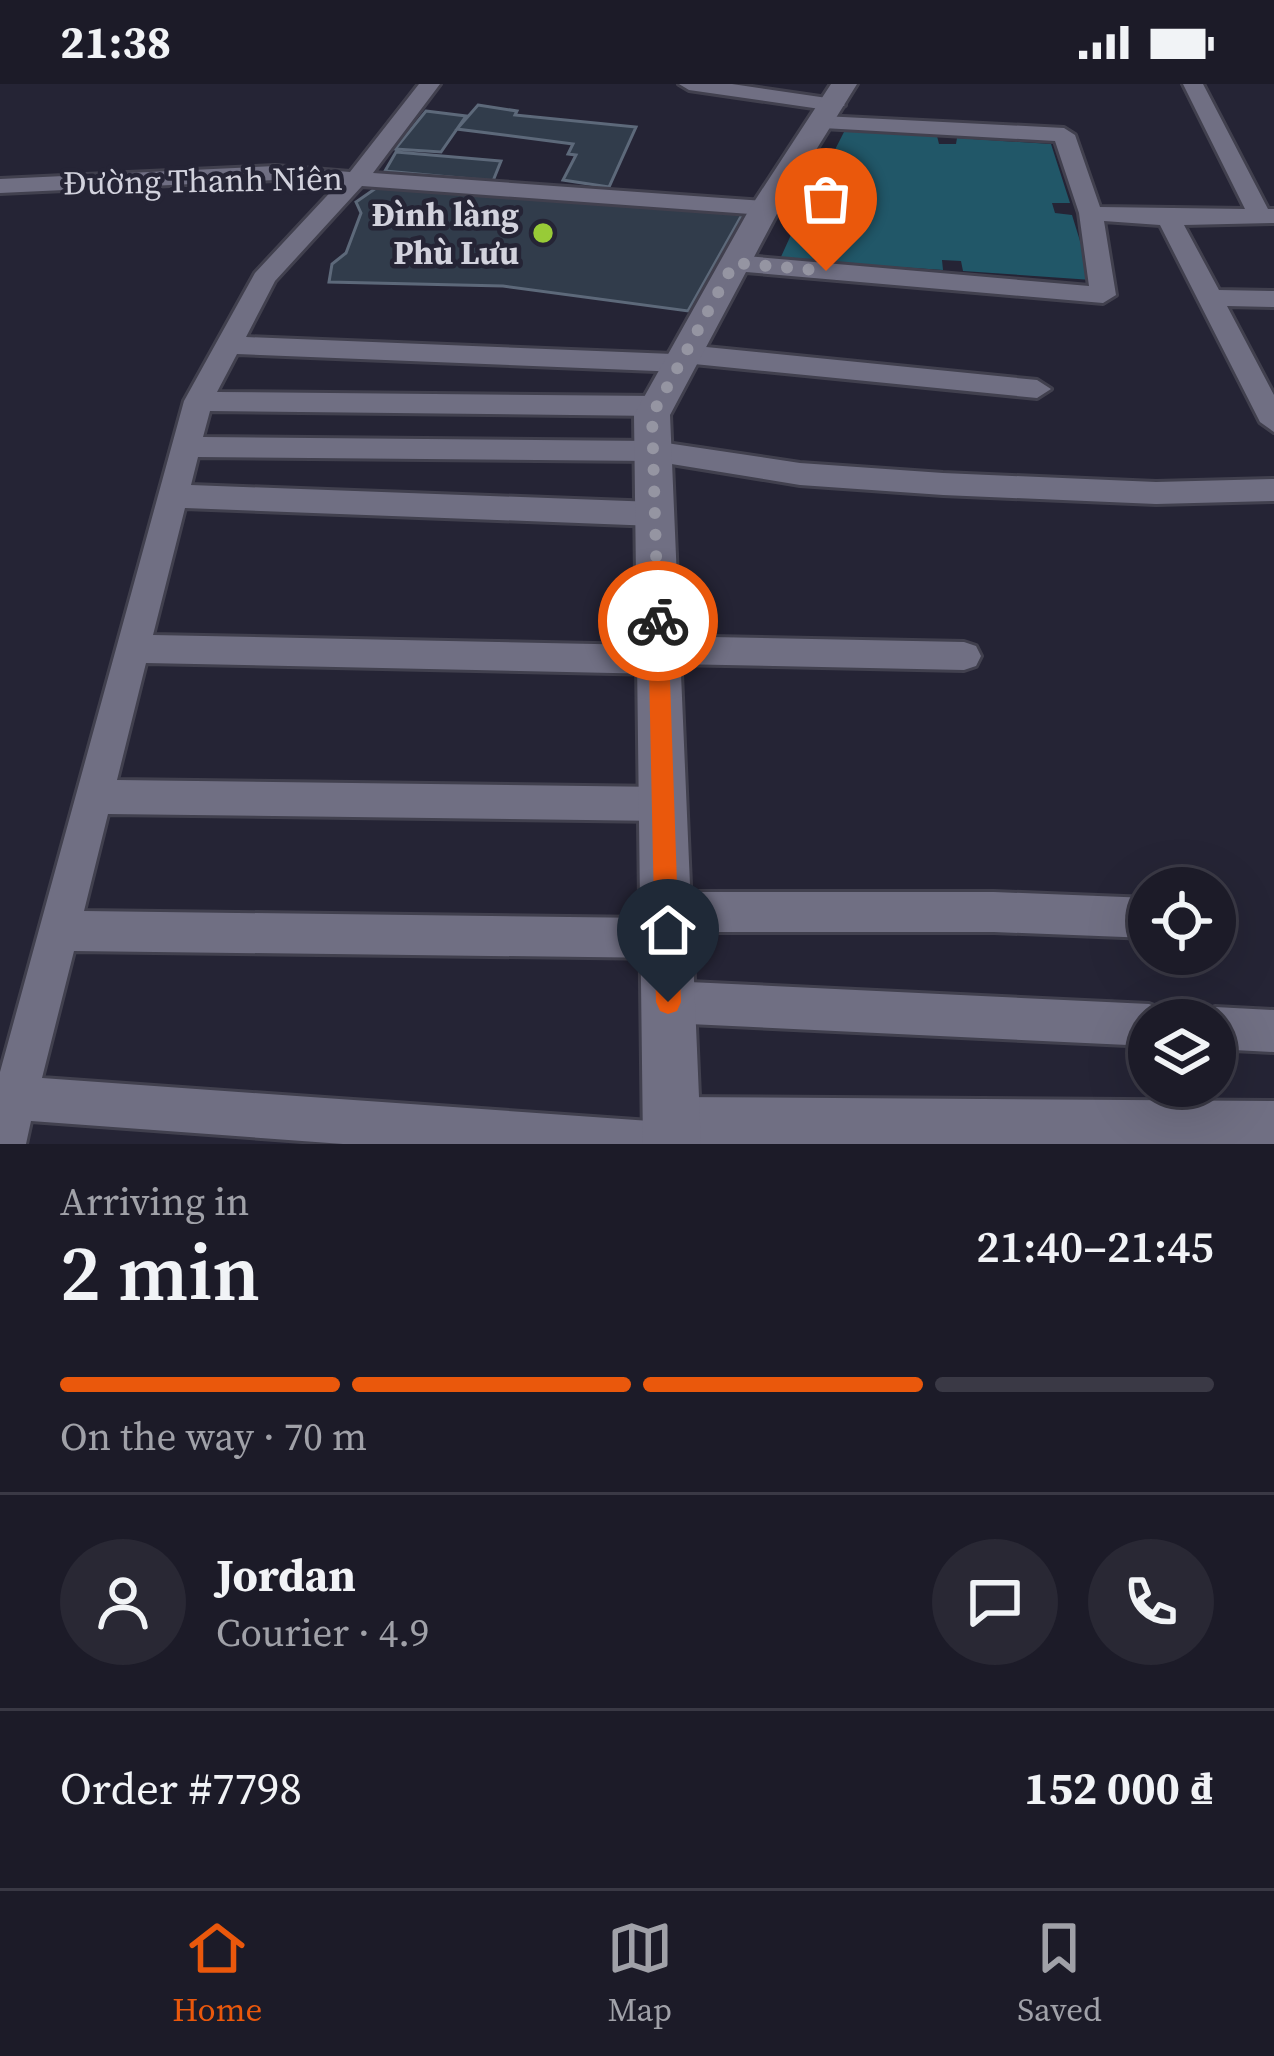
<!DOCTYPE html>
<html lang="en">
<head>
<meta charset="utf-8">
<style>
  body { margin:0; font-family:"Source Serif 4",serif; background:#292834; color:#f1f3f6; height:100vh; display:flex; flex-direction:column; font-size:45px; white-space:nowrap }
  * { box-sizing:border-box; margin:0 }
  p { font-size:39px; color:#a0a1a8 }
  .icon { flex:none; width:66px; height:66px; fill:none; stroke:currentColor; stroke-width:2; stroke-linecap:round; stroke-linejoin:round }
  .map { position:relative; height:1060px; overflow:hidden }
  .details { display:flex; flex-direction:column; background:#1c1b28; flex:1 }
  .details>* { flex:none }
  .fabs { position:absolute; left:1128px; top:783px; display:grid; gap:24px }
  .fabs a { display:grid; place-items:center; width:108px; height:108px; border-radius:50%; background:#1c1b28; box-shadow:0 12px 48px #0002,0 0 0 3px #3a3945; font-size:60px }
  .pin { position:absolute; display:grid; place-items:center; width:102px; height:102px; color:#fff; margin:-123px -51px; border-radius:50% 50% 50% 0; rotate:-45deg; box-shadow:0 0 12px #0007 }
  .pin .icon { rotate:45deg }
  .courier { position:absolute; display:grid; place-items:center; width:120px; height:120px; margin:-60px; border:9px solid #ea580c; border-radius:50%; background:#fff; color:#222; box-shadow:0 3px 15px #0007 }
  .head em { font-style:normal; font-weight:600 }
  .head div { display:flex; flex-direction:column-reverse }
  .head { display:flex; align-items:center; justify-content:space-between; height:204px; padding:0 60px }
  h1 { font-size:78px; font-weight:600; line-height:90px }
  .bar { display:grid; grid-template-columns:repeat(4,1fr); gap:18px 12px; align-content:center; height:144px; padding:0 60px }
  .bar i { height:15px; border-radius:9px; background:#3a3945 }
  .bar .on { background:#ea580c }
  .bar p { grid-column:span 4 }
  .line { display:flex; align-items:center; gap:30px; padding:0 60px; border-top:3px solid #3a3945 }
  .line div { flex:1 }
  .round { display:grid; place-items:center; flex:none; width:126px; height:126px; border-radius:63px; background:#292834 }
  .status { display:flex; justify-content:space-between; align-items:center; height:84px; padding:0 60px; background:#1c1b28; direction:ltr }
  .status svg { height:33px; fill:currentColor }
  .tab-bar { display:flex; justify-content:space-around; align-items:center; height:168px; border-top:3px solid #3a3945; background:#1c1b28; font-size:33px; color:#a0a1a8 }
  .tab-bar a { display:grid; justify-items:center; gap:6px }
  .tab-bar .on { color:#ea580c }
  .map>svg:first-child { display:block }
  .water { fill:#215768 }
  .building { fill:#313c4b; stroke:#5d697a; stroke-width:3 }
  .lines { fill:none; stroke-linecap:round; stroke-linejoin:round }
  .minor-casing { stroke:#41404e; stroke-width:6 }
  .tertiary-casing { stroke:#41404e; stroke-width:6 }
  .minor { fill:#706f83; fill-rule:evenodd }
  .tertiary { fill:#706f83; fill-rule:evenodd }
  .route { fill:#ea580c }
  .done { stroke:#9595a2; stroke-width:12; stroke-dasharray:0 21.6 }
  .poi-dot { fill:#98cb37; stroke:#252435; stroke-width:4.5 }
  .labels { text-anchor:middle; stroke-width:9; stroke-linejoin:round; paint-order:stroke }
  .far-street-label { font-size:33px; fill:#d2d2dd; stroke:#252435 }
  .far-poi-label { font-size:33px; font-weight:bold; fill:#d2d2dd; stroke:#252435; text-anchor:end }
</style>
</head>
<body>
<div class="status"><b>21:38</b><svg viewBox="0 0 49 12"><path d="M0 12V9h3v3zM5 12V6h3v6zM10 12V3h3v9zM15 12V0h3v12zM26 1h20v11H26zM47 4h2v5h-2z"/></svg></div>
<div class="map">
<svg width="1274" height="1060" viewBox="0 0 1274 1060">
  <rect width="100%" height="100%" fill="#252435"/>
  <path class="water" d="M845,46L937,52L939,60H956L957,54L1051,60L1070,119H1052L1055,129L1072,131L1092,196L963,187L961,177L942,176L943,186L780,175L800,131L814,134L827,106L816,103Z"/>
  <path class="building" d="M478,21L517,27L515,31L636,43L609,103L563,96L576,71L568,70L573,60L457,45Z
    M426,27L466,32L441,68L395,65Z
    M396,68L501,77L493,97L385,87Z
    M379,102L743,129L688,227L503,202L329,198L332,180L346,169L361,129L356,118Z"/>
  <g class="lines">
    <g class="minor-casing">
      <path id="minor" d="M419,0H440L373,89L765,117L777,124L765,131L362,102L275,197L246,253L673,270L686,261L1037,296L1051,305L1037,314L694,280L681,288L237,270L217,308L657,312L671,322L657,332L210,327L203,353L653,357L800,379L943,389L1156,398L1274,395V417L1156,420L943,411L800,401L653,377L198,373L191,401L655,418L666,422L670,430L666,438L655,442L185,424L153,551L644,561L659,552L964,558L976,562L981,572L976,582L964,586L674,580L659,590L146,579L117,696L663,703L676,708L682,720L676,732L663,737L108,730L84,827L648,834L652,814L666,808H994L1149,814V854L994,848H685L687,854L681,868L667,874L74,867L42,994L650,1037L656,1019L672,1013L1274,1017V1060H343L31,1037L26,1060H0V988L184,317L255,189L338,100L275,96L0,109V95L275,82L350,88Z
        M679,0H732L834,15L845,21L834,27L689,6Z
        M1183,0H1203L1268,125H1274V139L1184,141L1219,206L1274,207V223L1227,222L1274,311V348L1260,338L1160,141L1104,137L1116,211L1103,219L734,187L722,179L734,171L1089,202L1079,129L1055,57L823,44L812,38L823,32L1064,44L1075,51L1100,123L1245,125Z
        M668,897L1149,920L1164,926L1168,936H1149V962L668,939L653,933L647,918L653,903Z
        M1215,923L1274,926V968L1215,965V936H1197L1200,929Z"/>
    </g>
    <g class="tertiary-casing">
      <path id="tertiary" d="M831,0H857L780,124L670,331L701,1060H643L634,331L750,124Z"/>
    </g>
    <use href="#minor" class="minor"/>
    <use href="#tertiary" class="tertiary"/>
  </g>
  <path class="route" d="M658,529L668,537L681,918L677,927L668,930L660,927L656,918L648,537Z"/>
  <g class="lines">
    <path class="done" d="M658,537L652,331L734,179L826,187"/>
  </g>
  <circle class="poi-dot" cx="543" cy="149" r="12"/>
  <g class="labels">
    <g class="far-street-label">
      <text transform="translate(203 96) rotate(-1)" y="12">Đường Thanh Niên</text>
    </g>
    <g class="far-poi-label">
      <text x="519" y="142">Đình làng<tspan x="519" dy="38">Phù Lưu</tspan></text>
    </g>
  </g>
</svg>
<div class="fabs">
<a><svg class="icon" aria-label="locate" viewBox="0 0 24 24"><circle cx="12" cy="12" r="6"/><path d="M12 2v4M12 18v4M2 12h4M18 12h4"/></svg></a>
<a><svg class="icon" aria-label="layers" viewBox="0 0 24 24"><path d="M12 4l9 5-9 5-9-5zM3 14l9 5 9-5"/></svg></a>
</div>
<div class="pin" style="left:826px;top:187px;background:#ea580c"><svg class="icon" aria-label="bag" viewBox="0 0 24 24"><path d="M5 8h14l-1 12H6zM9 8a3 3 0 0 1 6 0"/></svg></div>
<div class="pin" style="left:668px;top:918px;background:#1f2937"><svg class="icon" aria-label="home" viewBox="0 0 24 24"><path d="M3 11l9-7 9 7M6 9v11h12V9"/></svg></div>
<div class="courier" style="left:658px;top:537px"><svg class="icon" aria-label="bike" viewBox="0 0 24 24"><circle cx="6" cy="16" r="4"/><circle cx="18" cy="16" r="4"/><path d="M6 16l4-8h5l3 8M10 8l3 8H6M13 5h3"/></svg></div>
</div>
<section class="details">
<div class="head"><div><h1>2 min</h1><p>Arriving in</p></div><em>21:40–21:45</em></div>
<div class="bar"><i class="on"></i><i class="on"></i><i class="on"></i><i></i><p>On the way · 70 m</p></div>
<div class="line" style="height:216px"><a class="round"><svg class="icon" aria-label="person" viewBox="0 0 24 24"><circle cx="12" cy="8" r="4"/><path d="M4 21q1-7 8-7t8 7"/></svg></a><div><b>Jordan</b><p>Courier · 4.9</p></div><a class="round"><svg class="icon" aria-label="chat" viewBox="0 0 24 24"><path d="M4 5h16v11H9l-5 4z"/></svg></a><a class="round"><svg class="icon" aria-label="phone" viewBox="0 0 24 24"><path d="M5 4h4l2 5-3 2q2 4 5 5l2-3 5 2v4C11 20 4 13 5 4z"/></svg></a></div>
<div class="line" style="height:156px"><div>Order #7798</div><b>152 000 ₫</b></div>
</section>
<nav class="tab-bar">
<a class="on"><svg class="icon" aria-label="home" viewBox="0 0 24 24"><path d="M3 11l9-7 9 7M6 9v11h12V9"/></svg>Home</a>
<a><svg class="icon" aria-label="map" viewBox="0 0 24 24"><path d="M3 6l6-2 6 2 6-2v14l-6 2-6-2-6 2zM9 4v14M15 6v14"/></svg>Map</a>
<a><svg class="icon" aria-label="saved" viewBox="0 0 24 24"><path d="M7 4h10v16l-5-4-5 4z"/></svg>Saved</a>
</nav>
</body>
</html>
